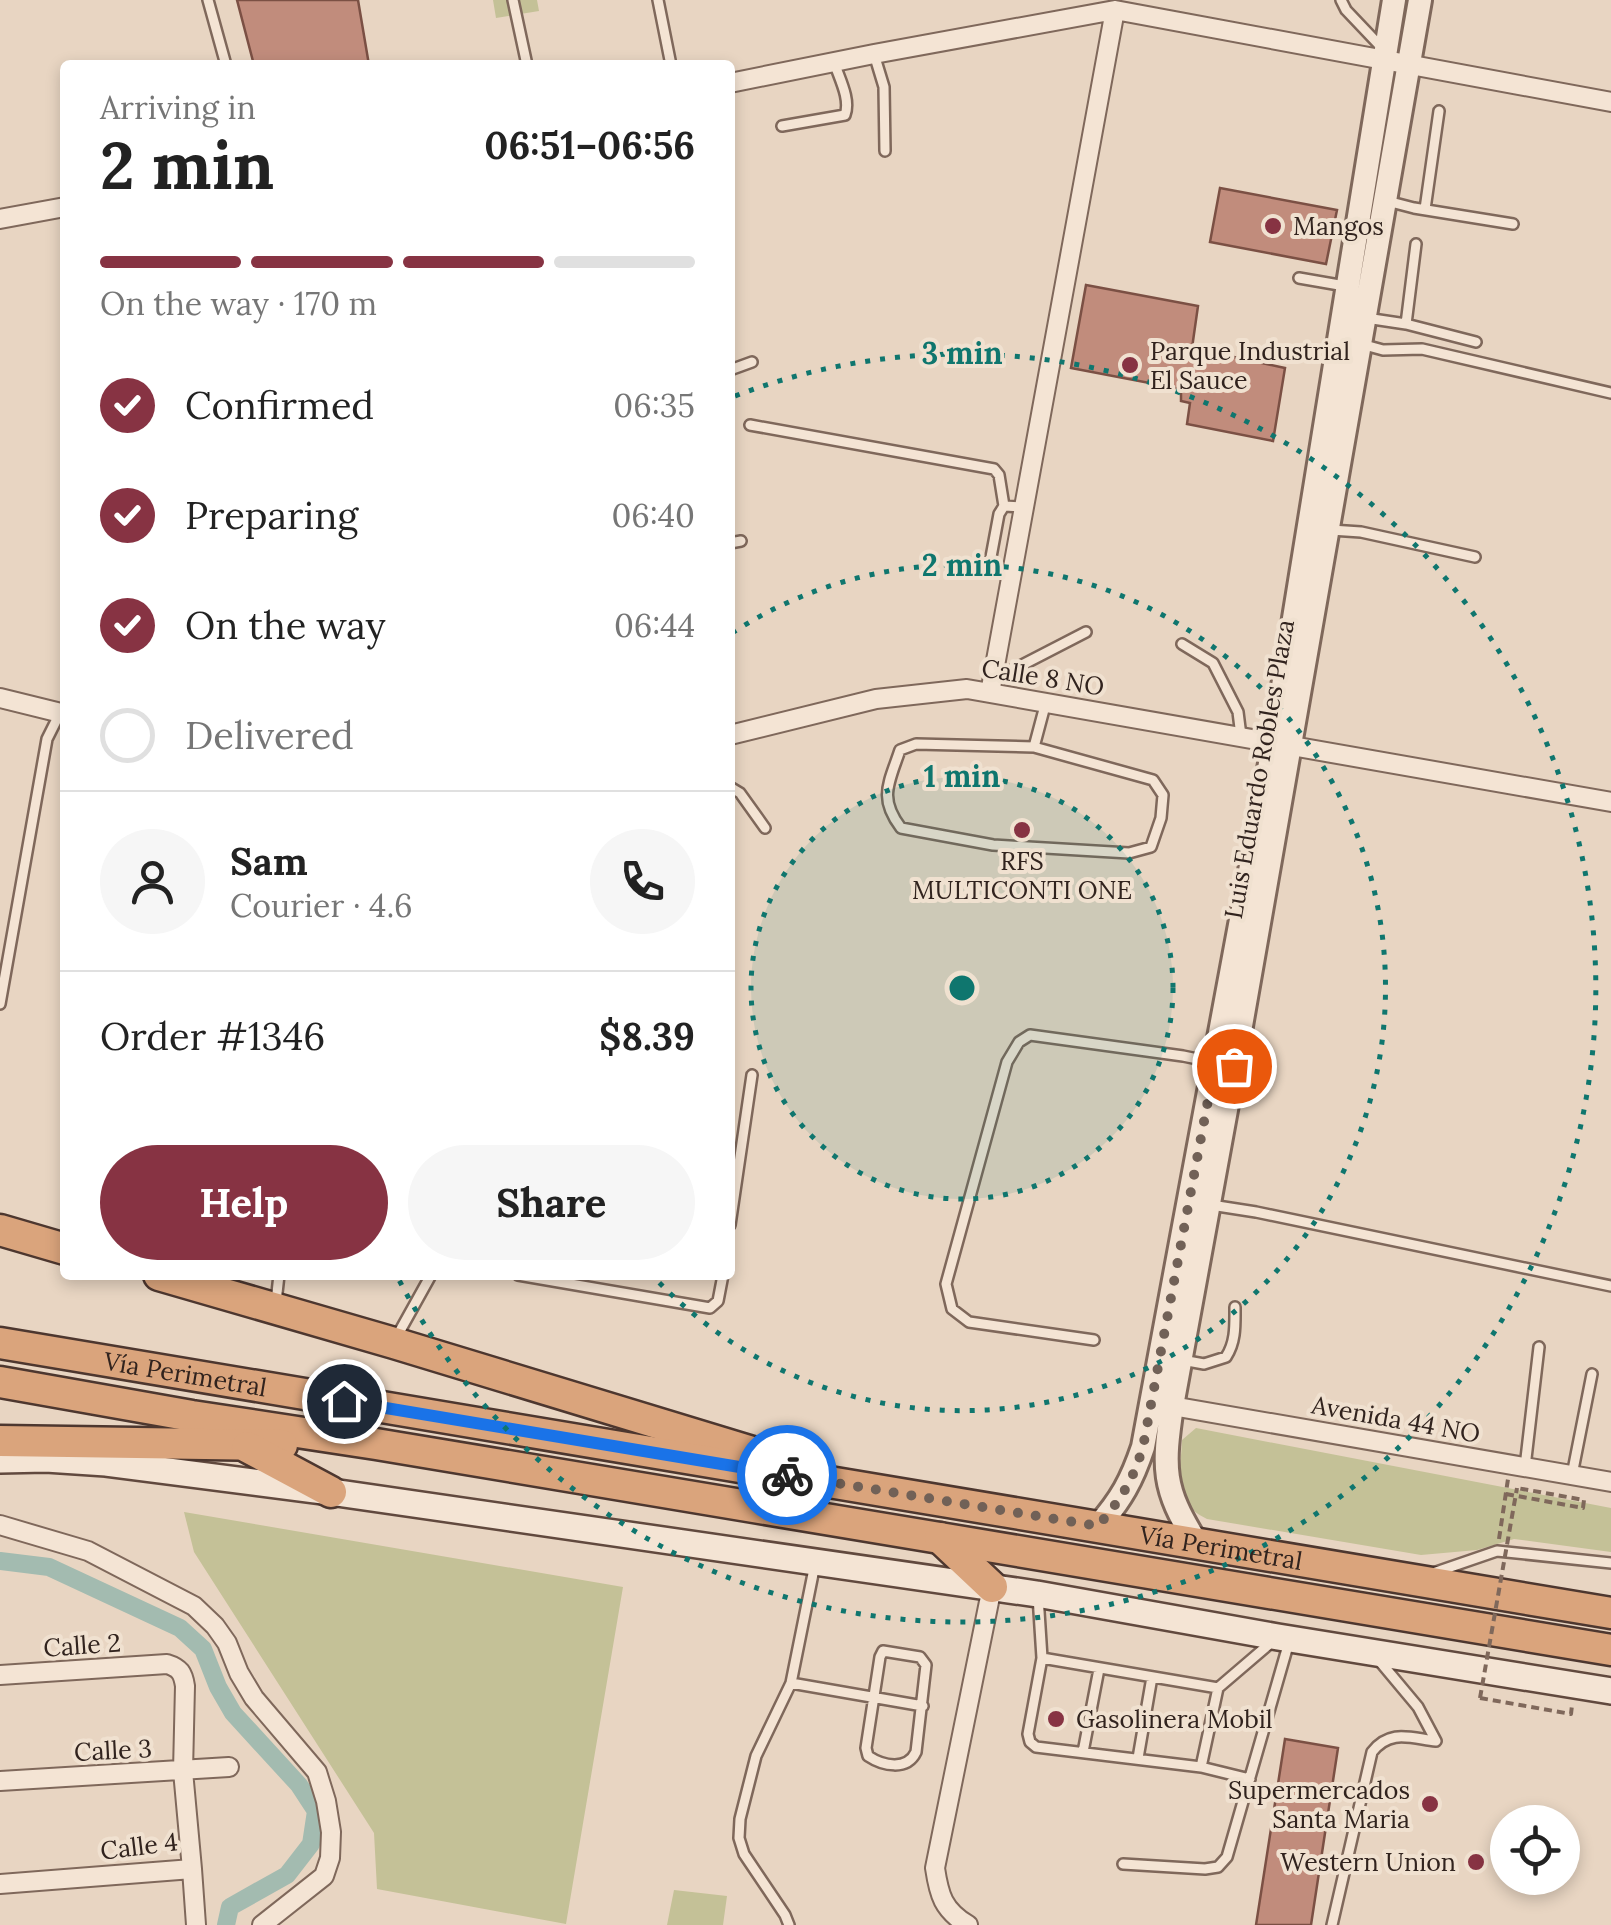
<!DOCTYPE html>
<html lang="en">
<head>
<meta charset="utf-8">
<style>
  body { margin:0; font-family:Lora,serif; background:#f6f6f6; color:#222; height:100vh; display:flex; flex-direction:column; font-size:38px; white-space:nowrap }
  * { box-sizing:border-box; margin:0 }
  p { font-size:32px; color:#767676 }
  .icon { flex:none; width:55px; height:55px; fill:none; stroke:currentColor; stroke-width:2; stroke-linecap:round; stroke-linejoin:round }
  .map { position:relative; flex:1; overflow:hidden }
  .sheet { position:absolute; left:60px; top:60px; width:675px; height:1220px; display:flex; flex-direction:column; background:#fff; border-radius:10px; box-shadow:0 5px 15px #0003 }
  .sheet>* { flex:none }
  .controls { position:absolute; left:1490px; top:1805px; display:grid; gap:20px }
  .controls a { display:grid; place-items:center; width:90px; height:90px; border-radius:50%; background:#fff; box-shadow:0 5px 15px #0003; font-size:50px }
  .pin { position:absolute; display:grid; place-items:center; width:85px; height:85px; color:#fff; margin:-42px; border:5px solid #fff; border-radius:50%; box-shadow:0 2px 10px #0007 }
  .courier { position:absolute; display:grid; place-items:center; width:100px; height:100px; margin:-50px; border:8px solid #1a73e8; border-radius:50%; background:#fff; color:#222; box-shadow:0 2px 12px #0007 }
  .head em { font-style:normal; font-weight:800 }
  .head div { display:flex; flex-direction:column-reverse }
  .head { display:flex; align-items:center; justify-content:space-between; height:170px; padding:0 40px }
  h1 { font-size:65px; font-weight:800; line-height:75px }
  .bar { display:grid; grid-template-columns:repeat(4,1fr); gap:15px 10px; align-content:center; height:120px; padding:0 40px }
  .bar i { height:12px; border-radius:8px; background:#e0e0e0 }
  .bar .active { background:#873343 }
  .bar p { grid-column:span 4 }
  .line { display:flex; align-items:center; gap:25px; padding:0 40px; border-top:2px solid #e0e0e0 }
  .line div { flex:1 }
  .round { display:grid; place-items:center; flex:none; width:105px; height:105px; border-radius:52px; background:#f6f6f6 }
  ol { padding:0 40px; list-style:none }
  li { display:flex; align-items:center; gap:30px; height:110px }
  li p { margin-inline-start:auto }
  li .icon { padding:10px; border-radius:50%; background:#873343; color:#fff; stroke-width:4 }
  li:last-child { color:#767676 }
  li i { width:55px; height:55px; border:5px solid #e0e0e0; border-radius:50% }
  .button { display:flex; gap:20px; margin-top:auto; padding:20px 40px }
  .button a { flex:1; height:115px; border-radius:60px; background:#873343; color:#fff; font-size:40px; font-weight:800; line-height:115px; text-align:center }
  .button a+a { background:#f6f6f6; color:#222 }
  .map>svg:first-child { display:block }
  .green { fill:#c4c197 }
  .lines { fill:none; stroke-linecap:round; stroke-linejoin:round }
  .canal { stroke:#a3bbb0; stroke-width:18 }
  .building { fill:#c18c7c; stroke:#7b5044; stroke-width:2.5 }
  .service-casing { stroke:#7f685b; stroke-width:14 }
  .minor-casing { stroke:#7f685b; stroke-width:22 }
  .tertiary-casing { stroke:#7f685b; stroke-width:28 }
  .secondary-casing { stroke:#61493e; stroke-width:30 }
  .trunk-casing { stroke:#4d372f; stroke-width:35 }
  .path { stroke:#7f685b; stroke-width:4; stroke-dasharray:8 5; stroke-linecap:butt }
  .service { stroke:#f4e4d4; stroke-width:9 }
  .minor { stroke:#f4e4d4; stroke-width:18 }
  .tertiary { stroke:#f4e4d4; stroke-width:22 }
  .secondary { stroke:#f4e4d4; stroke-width:25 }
  .trunk { stroke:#daa47c; stroke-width:30 }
  .path-bridge { stroke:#7f685b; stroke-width:4; stroke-dasharray:8 5; stroke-linecap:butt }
  .done { stroke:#716157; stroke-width:10; stroke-dasharray:0 18 }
  .route { stroke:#1a73e8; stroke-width:12 }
  .ring { fill:none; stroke:#0f766e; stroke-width:5; stroke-dasharray:5 10 }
  .poi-dot { fill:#873343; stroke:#f0e1d0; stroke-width:4 }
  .labels { text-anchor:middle; stroke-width:8; stroke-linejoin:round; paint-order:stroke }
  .poi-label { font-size:25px; fill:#31231e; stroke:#f0e1d0; text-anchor:start }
  .street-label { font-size:25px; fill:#31231e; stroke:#f0e1d0 }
  .centre { fill:#0f766e; stroke:#f0e1d0; stroke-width:5 }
  .ring-label { font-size:30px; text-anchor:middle; font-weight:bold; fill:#0f766e; stroke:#f0e1d0; stroke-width:8; stroke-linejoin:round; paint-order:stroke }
</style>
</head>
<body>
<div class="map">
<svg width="1611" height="1925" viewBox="0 0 1611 1925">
  <rect width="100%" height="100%" fill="#e8d5c2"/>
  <path class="green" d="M493,0H537L539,11L496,18Z
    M1196,1428L1611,1508V1552L1514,1539L1477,1550L1421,1555L1207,1519C1169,1500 1181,1476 1182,1440Z
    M184,1512L623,1587L566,1924L377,1889L374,1833L194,1552Z
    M674,1890L727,1896L723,1925H667Z"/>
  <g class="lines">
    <path class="canal" d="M0,1561L49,1567L180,1628L203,1649L218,1687L233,1713L299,1785L316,1811L311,1844L287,1875L230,1907L226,1925"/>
  </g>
  <path class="building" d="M237,0H358L369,65H254Z
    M1220,188L1337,210L1326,264L1210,242Z
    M1086,285L1198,306L1192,348L1285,368L1273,441L1187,424L1190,403L1181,401V389L1071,368Z
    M1285,1739L1338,1748L1311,1925H1256Z"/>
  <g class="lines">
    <g class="service-casing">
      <path id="service" d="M208,0L226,65
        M513,0L527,65
        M658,0L671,65
        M1341,0L1346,10L1384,50
        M874,54L884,87L885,151
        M782,126L845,115C851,99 839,78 834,62
        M1387,201L1414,208L1513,224
        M1425,209L1439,111
        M1299,278L1345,286
        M1366,318L1406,324L1476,342
        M1406,324L1416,244
        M1361,344L1383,350L1422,349L1611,393
        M730,370L752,362
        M750,425L994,469L999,475L1004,506
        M1331,530L1361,532L1475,557
        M730,543L741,541
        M991,557L999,514L1004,506L1024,507
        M1182,644L1213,663L1238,712L1241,736
        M995,679L1086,632
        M916,744L1034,747L1153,780L1163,795L1161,818L1151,847L1129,853L993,845L901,828C878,798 889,783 900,750Z
        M1034,747L1046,702
        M730,787L740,793L765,828
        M0,1004L47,739L60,713
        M1211,1205L1256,1212L1611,1286
        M730,1225L752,1075
        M518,1275L710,1308L718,1301L723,1275
        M276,1302L279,1275
        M396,1338L431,1275
        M1094,1340L969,1322L952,1309L946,1284L1007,1062L1019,1042L1030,1035L1183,1056L1212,1062
        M1182,1360L1204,1364L1226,1357C1236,1342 1235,1325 1235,1307
        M1525,1467L1539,1347
        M1572,1475L1592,1374
        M1433,1573L1497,1551L1611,1563
        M1038,1596L1042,1658L1218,1688L1274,1640
        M883,1651L920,1657L926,1665L916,1752C907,1771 883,1766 868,1756L866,1748L880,1657Z
        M1042,1658L1028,1734L1030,1742L1036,1747L1201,1767L1218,1688
        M1377,1658L1418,1707L1436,1741
        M791,1683L923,1706
        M1083,1752L1099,1669
        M1138,1758L1152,1677
        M1201,1767L1250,1779
        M1123,1864L1205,1869L1218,1867L1227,1857L1289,1642
        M789,1925L785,1915L744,1854L739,1838L740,1819L756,1756L791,1683L815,1564
        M1332,1925L1372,1752C1390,1729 1410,1738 1436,1741"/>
    </g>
    <g class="minor-casing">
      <path id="minor" d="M730,83L874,54L1115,10L1611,102
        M0,219L65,207
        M990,693L1115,10
        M0,698L65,714
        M730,735L876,699L967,689L1611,802
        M1172,1406L1611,1482
        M0,1525L88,1551L194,1606L215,1626L227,1643L239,1673L254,1698L317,1772L326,1801L331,1832L330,1858L324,1876L262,1925
        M0,1675L167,1664C180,1668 183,1673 185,1686L183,1771L192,1869L0,1884
        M0,1781L229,1767
        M192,1869L196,1925
        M968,1925C943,1910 939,1895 935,1868L992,1587"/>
    </g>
    <g class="tertiary-casing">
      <path id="tertiary" d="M1098,1526C1121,1500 1132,1480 1143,1447L1274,742L1394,0
        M1196,1542C1162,1488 1163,1468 1172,1406L1234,1066L1420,0"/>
    </g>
    <g class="secondary-casing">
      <path id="secondary" d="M0,1460L46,1459L106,1463L331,1492L1037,1594L1278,1637L1611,1691"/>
    </g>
    <g class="trunk-casing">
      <g id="trunk">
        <path d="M0,1230L65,1249"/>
        <path d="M159,1275L394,1343L759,1454"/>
        <path id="s1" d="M0,1343L1611,1613"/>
        <path d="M0,1382L192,1416L376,1444L1611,1650"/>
        <path d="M0,1441L282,1445"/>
        <path d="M247,1447L331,1492"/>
        <path d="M940,1538L992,1587"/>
      </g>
    </g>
    <path class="path" d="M1506,1494L1583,1508L1584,1500L1517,1488
      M1499,1539L1508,1479
      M1480,1698L1571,1714L1572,1705"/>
    <use href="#service" class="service"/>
    <use href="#minor" class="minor"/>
    <use href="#tertiary" class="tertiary"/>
    <use href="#secondary" class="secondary"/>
    <use href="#trunk" class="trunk"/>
    <path class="path-bridge" d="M1480,1698L1517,1488"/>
  </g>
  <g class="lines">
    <path class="done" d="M787,1475L1098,1526C1122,1498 1132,1482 1143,1447L1215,1063L1234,1066"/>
    <path class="route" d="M344,1401L787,1475"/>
  </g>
  <circle cx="962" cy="988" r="211" fill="#0f766e" fill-opacity=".12"/>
  <g class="ring">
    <circle cx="962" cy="988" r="211"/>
    <path d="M732 633A423 423 0 1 1 653 1276"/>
    <path d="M735 396A634 634 0 1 1 397 1276"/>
  </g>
  <g class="poi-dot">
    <circle cx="1273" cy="226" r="10"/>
    <circle cx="1130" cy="365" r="10"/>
    <circle cx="1022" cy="830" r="10"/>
    <circle cx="1056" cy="1719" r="10"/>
    <circle cx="1430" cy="1804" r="10"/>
    <circle cx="1476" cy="1862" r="10"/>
  </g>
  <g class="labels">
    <g class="poi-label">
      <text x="1293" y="235">Mangos</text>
      <text x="1150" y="360">Parque Industrial<tspan x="1150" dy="29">El Sauce</tspan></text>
      <text x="1022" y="870" text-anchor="middle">RFS<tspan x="1022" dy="29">MULTICONTI ONE</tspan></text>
      <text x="1076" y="1728">Gasolinera Mobil</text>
      <text x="1410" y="1799" text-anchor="end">Supermercados<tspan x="1410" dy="29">Santa Maria</tspan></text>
      <text x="1456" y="1871" text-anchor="end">Western Union</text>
    </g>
    <g class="street-label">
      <text transform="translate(1043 677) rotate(9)" y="9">Calle 8 NO</text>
      <text transform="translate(1259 769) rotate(-80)" y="9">Luis Eduardo Robles Plaza</text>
      <text dy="9" stroke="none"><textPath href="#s1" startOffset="188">Vía Perimetral</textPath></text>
      <text transform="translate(1396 1419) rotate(10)" y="9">Avenida 44 NO</text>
      <text dy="9" stroke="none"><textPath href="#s1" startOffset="1238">Vía Perimetral</textPath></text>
      <text transform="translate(82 1645) rotate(-4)" y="9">Calle 2</text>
      <text transform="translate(113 1750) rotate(-3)" y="9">Calle 3</text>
      <text transform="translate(139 1846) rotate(-7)" y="9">Calle 4</text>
    </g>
  </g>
  <circle cx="962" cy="988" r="15" class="centre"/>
  <g class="ring-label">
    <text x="962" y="364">3 min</text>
    <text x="962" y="576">2 min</text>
    <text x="962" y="787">1 min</text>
  </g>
</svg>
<div class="controls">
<a><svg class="icon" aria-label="locate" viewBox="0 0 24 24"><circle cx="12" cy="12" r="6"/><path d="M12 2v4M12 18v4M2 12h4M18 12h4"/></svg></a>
</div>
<div class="pin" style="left:1234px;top:1066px;background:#ea580c"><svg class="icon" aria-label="bag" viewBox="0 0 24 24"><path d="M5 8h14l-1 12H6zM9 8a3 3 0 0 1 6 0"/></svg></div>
<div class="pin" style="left:344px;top:1401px;background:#1f2937"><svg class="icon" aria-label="home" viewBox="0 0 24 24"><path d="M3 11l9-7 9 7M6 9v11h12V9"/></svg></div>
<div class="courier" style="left:787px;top:1475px"><svg class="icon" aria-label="bike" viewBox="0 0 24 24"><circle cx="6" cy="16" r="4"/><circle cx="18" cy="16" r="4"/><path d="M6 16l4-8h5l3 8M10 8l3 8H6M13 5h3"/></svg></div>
<section class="sheet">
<div class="head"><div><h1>2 min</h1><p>Arriving in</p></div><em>06:51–06:56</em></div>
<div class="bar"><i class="active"></i><i class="active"></i><i class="active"></i><i></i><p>On the way · 170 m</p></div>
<ol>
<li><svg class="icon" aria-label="check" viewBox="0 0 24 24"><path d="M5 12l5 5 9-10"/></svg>Confirmed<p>06:35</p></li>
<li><svg class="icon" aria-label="check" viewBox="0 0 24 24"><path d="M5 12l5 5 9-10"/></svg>Preparing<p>06:40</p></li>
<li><svg class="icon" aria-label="check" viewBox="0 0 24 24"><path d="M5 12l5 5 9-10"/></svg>On the way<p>06:44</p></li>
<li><i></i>Delivered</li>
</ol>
<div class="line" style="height:180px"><a class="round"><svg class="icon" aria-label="person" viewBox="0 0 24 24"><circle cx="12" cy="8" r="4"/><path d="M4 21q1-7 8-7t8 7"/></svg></a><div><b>Sam</b><p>Courier · 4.6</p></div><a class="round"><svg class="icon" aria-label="phone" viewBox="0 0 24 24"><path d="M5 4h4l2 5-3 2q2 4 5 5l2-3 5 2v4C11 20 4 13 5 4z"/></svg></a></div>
<div class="line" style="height:130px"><div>Order #1346</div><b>$8.39</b></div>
<div class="button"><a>Help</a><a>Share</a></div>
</section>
</div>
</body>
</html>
